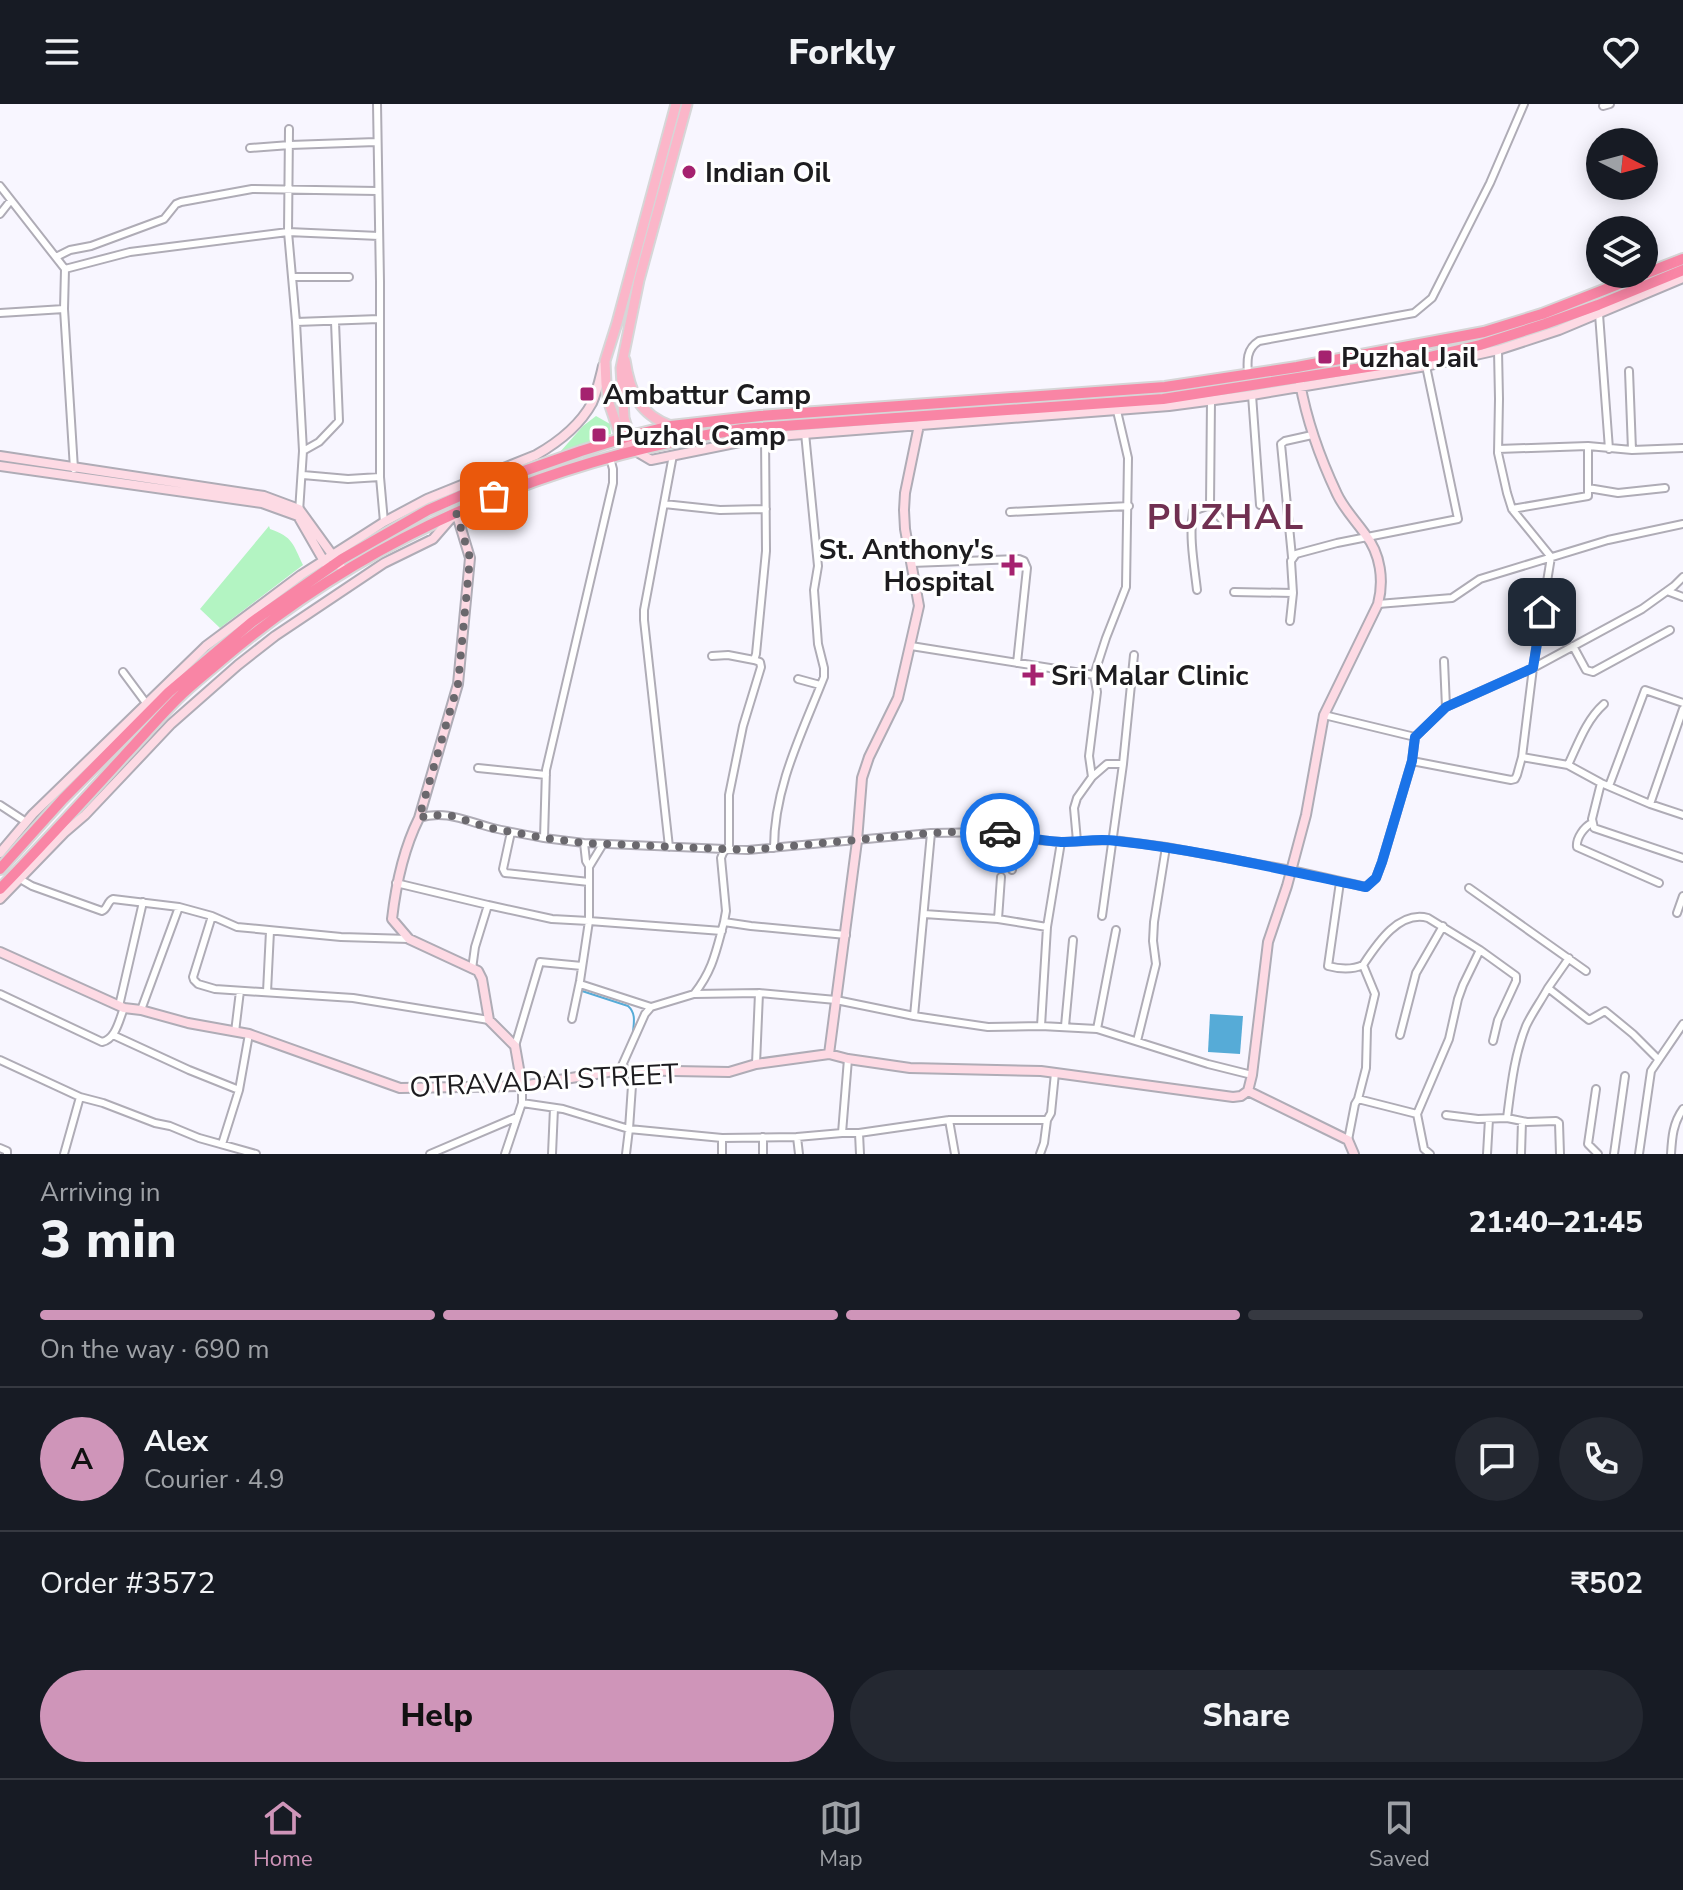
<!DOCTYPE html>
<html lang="en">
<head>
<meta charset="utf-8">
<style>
  body { margin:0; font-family:"Nunito Sans",sans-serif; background:#242831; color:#f1f3f6; height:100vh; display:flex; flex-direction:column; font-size:30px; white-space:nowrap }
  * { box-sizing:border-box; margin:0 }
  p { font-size:26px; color:#9ea1a6 }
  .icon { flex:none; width:44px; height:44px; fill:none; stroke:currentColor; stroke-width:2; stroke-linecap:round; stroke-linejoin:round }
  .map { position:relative; height:1050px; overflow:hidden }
  .panel { display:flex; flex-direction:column; background:#171b24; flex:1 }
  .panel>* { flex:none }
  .needle { width:52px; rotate:96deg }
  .controls { position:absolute; left:1586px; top:24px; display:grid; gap:16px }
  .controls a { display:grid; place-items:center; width:72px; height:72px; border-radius:50%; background:#171b24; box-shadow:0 4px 20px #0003; font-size:40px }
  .pin { position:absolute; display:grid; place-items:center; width:68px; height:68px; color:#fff; margin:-34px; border-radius:16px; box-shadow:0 4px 12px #0006 }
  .courier { position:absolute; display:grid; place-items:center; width:80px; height:80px; margin:-40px; border:6px solid #1a73e8; border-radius:50%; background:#fff; color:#222; box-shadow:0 2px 10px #0007 }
  .headline em { font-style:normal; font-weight:800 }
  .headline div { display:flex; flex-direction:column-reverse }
  .headline { display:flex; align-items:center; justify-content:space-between; height:136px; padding:0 40px }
  h1 { font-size:52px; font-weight:800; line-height:60px }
  .bar { display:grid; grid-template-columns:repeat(4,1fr); gap:12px 8px; align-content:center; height:96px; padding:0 40px }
  .bar i { height:10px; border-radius:6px; background:#363941 }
  .bar .selected { background:#cf95b9 }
  .bar p { grid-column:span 4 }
  .line { display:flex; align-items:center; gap:20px; padding:0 40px; border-top:2px solid #363941 }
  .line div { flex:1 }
  .round { display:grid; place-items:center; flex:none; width:84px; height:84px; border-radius:42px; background:#242831 }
  .button { display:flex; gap:16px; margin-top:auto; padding:16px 40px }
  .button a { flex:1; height:92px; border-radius:48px; background:#cf95b9; color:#111; font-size:32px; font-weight:800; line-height:92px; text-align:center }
  .button a+a { background:#242831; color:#f1f3f6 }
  header { display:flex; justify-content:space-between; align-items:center; height:104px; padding:0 40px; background:#171b24; font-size:36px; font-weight:800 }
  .tabs { display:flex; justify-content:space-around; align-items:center; height:112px; border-top:2px solid #363941; background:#171b24; font-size:22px; color:#9ea1a6 }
  .tabs a { display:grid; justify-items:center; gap:4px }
  .tabs .selected { color:#cf95b9 }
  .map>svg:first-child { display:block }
  .green { fill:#b3f4c2 }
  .water { fill:#56abd7 }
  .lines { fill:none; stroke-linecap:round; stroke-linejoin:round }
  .stream { stroke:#56abd7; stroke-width:2 }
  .street-casing { stroke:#afacb6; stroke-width:10 }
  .secondary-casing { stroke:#afacb6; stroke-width:12 }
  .primary-casing { stroke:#d6d6d7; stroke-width:13 }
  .highway-casing { stroke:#d6d6d7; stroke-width:14 }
  .street { stroke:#fff; stroke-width:6 }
  .secondary { stroke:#fddae4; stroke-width:8 }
  .primary { stroke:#fbb6c9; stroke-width:9 }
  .highway { stroke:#f985a5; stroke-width:10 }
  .done { stroke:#6a686d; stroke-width:8; stroke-dasharray:0 14.4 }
  .route { stroke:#1a73e8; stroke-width:10 }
  .poi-dot { fill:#a5226f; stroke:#fff; stroke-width:3 }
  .labels { text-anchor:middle; stroke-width:6; stroke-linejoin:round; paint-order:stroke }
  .poi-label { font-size:28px; font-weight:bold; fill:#1d1c1f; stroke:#fff; text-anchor:start }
  .street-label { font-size:28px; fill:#1d1c1f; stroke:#fff }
  .district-label { font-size:36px; font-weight:bold; letter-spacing:2px; fill:#713051; stroke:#fff }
</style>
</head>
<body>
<header><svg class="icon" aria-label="menu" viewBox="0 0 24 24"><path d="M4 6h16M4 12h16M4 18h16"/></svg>Forkly<svg class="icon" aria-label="heart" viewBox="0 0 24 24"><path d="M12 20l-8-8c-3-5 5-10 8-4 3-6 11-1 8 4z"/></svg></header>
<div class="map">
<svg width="1683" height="1050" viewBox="0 0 1683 1050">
  <rect width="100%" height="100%" fill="#f8f6ff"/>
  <path class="green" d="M596,312L610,320L611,330L560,348L583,322Z
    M269,422L270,425C293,433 293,440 303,461L220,524L200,505Z"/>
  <path class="water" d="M1210,910L1243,912L1240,950L1208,948Z"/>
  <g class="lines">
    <path class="stream" d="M582,887L628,902C636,909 634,918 633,928"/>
    <g class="street-casing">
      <path id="street" d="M377,0L380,178V373L384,418
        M1603,2L1610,0
        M289,25L288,128L296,218L303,347L299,408
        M250,44L290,41L376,38
        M0,82L65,165L64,205L74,365
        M0,110L11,96
        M56,153L70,146L91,142L164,115L176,100L181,98L252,85L377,87
        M65,165L130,148L288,128L379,132
        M292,173H349
        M0,209L64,205
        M1599,210L1609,345
        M296,218L379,215
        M1629,267L1632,346
        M1248,271C1247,257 1246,245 1259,237L1414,209L1432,194L1490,79L1524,0
        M1252,291L1260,401
        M1498,345L1588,342L1632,346L1683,344
        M303,347L319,338L339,317L335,218
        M610,354L613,365V379L546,666L544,734L584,739L748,746L931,729L994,728L1038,736L1061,738L1113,736L1166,743L1291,766L1366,783L1376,774L1382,758L1412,657L1415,633
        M303,371L348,375L380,373
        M1588,384L1618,389L1665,384
        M664,400L720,406L766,405
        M1210,401L1226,421
        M1512,405L1588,392V342
        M1010,408L1129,402
        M1292,453L1281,340L1285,337L1312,331
        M911,459L1019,455L1024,457L1027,464L1017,559
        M1197,486C1194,460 1189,433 1193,407L1210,401L1211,296
        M1667,487L1683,493
        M1234,488L1293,489
        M1378,500L1452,494L1480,475L1608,436L1683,420
        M1290,517L1293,489L1291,457L1296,450L1337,439L1458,415L1426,262
        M911,542L1094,571
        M1573,542L1586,566L1593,568L1670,526
        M712,552L728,551L754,556L756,550L766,447L765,333
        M1444,557L1446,603
        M123,568L146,599
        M798,575L820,581
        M1324,611L1415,633L1446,603L1533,564L1642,505L1674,482L1683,473
        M1522,653L1568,661L1601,679L1650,700L1683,711
        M1412,657L1511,676L1515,675L1517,671L1522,653L1533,564L1551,453L1512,405L1507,389L1498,349L1499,295L1498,246
        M1568,661C1578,640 1586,616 1604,600
        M478,664L546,671
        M1092,673L1089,652L1097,588L1094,571L1106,534L1126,483L1128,354L1117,307
        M1601,679L1592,715L1594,724L1683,754
        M1609,682L1645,586L1683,599
        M1650,700L1683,605
        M0,701L26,718
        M419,714C446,705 468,718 493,724C510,728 527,731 544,734
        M1592,719C1584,723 1576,734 1577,743L1659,779
        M511,728L503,765L505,769L589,778
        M1077,737L1074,704L1077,694L1092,673L1107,660H1123
        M584,739L586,757L589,762
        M669,743L644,516V506L673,351
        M774,744C774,683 802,629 824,573V564L818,540L814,486L818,462L805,329
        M1012,766L1018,731
        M20,775L32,782L102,807C108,805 107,797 113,795L179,803L212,812L237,823L341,833L409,835
        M1340,778L1328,862C1339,865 1352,866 1363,861C1377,840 1399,806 1428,814L1480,846L1516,872V877L1498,916L1493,937
        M396,779L488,801
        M1469,784L1586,867
        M1677,809L1683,792
        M924,810L998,815L1047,823
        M212,812L193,873L194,876L198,880L215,885L353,894L489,916
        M1102,812L1123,660L1134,551
        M998,815L1001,773
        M724,818L726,807L721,754L723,749L729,742V691L743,622L761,563L760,558L754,556
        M472,865L475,843L488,801L552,815L589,817L722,827
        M580,880L651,903
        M1548,884L1569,854
        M267,888L270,827
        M759,889L694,890C713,866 716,847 724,818L751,822L846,831
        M0,890L102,938C116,935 119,916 124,904
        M119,902L143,798
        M141,906L179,803
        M914,912L931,729
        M572,915L580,877L589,817V763L603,740
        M1041,922L1047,823L1061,738
        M1065,922L1073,836
        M1097,925L1116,826
        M235,928L240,887
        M113,931L189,966L239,986
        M1400,931L1416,869L1443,822
        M1137,937L1156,860L1153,837L1154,818L1166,743
        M515,942L540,858L582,862
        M0,956L80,993L103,999L155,1019L170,1022L199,1034L256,1050
        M756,960L759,889L836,896L914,912L988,923L1041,922L1097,925L1208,960L1252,971
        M620,966L645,910L651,903L694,890
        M1596,985L1588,1040L1598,1050
        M1358,995L1366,964L1367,924L1375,890L1363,861
        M522,999L563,1005L629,1025L633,967
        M1446,1011L1478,1015L1507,1014C1511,983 1514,952 1526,922C1532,909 1541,897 1548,884L1589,916L1605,907L1633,930L1658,955
        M1507,1014L1527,1018L1556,1017L1559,1019L1560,1050
        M949,1016L955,1050
        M842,1029H859L949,1016H1047L1051,1009L1055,969
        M859,1029L860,1050
        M763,1033V1050
        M797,1033L799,1050
        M1348,1036L1355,1000L1358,995L1417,1010
        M222,1040L239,986L249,930
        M0,1044L7,1047V1050
        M64,1050L80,993
        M430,1050L517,1013
        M505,1050L522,999V982
        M552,1050L554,1004
        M626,1050L629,1025L722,1034
        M722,1050V1034L797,1033L842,1029L848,955
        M1040,1050L1044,1039L1047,1016
        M1430,1050L1424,1045L1417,1010L1449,935L1458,895L1463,881L1480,846
        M1487,1050L1489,1015
        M1521,1050L1522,1017
        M1614,1050L1625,972
        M1639,1050L1651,967L1683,920
        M1671,1050C1672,1033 1673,1019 1683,1005"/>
    </g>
    <g class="secondary-casing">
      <path id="secondary" d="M1300,279C1307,318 1320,354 1337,390C1344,405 1356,417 1365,430C1381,450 1384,477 1378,500L1324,611L1306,711L1287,782L1268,838L1252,971L1248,987L1348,1036L1354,1050
        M634,346L651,356L765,333L1169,302L1252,291L1426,262L1498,246L1559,226L1683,174
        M0,352L264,392L299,405L344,467
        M0,362L262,399L298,412L325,459
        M456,408L470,454L458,580L419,714C403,746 396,780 392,815L409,835L478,867L482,875L489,916L515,942L522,982
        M0,749L33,710L206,542L301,471L384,418L427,395L536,351C557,339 580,321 592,299C597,288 600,274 603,262
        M0,795L64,729L85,711L171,620L238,561L275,532L384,459L433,435L453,412
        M0,848L124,904L141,906L188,919L249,930L400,984L522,982L620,966L729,968L756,960L829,950L848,955L910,964L1041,967L1233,993L1241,992L1248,987
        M829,950L857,737L862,674L869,653L898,594L919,502L905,425L904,406L905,389L919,321"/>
    </g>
    <g class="primary-casing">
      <path id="primary" d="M625,256C630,289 639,310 671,322
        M634,346L624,314L621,264L639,176L687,0
        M626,349L609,299L606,280L605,257L617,219L676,0"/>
    </g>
    <g class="highway-casing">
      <path id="highway" d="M0,765L63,695L169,588L252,518L342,455L428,406L487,380L581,347L630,332L671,322L760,312L1165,283L1297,263L1484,228L1542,210L1683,155
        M0,785C42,742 83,697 124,652C142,633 159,613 177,595C192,580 208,568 223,555C370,430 553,354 742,325L1163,295L1425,254L1480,241L1545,220L1598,201L1683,166"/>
    </g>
    <use href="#street" class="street"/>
    <use href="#secondary" class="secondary"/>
    <use href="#primary" class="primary"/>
    <use href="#highway" class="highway"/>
  </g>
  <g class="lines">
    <path class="done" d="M494,392L456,408L470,454L458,580L419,714L429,711L452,712L490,724L544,734L584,739L748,746L931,729L971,727L1000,729"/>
    <path class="route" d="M1000,729C1021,732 1041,737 1061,738C1080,738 1099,734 1117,737C1201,746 1283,766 1366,783L1376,774L1382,758L1412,657L1415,633L1446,603L1533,564L1542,508"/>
  </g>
  <g class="poi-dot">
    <circle cx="689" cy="68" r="8"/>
    <rect x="1317" y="245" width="16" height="16" rx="4"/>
    <rect x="579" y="282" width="16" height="16" rx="4"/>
    <rect x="591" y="323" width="16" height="16" rx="4"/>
    <path d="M1008 449h8v8h8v8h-8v8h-8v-8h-8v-8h8z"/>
    <path d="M1029 559h8v8h8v8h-8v8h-8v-8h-8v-8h8z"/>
  </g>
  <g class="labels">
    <g class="poi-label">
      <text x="705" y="78">Indian Oil</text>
      <text x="1341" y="263">Puzhal Jail</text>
      <text x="603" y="300">Ambattur Camp</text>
      <text x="615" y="341">Puzhal Camp</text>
      <text x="994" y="455" text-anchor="end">St. Anthony's<tspan x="994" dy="32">Hospital</tspan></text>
      <text x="1051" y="581">Sri Malar Clinic</text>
    </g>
    <g class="street-label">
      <text transform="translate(544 976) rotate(-3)" y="10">OTRAVADAI STREET</text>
    </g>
    <g class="district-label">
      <text x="1226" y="425">PUZHAL</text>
    </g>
  </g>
</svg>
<div class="controls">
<a><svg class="needle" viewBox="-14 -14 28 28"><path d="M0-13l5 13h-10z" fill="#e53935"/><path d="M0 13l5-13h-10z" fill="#9ea1a6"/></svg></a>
<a><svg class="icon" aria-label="layers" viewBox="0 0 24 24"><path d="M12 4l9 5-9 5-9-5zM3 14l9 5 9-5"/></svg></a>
</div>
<div class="pin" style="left:494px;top:392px;background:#ea580c"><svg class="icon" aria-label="bag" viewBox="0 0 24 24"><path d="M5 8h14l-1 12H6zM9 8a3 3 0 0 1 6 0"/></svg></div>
<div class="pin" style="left:1542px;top:508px;background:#1f2937"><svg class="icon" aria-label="home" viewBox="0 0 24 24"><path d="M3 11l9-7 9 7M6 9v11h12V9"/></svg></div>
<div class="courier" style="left:1000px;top:729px"><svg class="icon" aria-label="car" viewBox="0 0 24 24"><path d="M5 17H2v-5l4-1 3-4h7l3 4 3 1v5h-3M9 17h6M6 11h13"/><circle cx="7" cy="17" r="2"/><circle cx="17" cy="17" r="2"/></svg></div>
</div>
<section class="panel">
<div class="headline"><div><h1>3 min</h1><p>Arriving in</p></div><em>21:40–21:45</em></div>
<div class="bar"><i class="selected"></i><i class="selected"></i><i class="selected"></i><i></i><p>On the way · 690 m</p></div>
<div class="line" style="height:144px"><b class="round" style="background:#cf95b9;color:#111">A</b><div><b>Alex</b><p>Courier · 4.9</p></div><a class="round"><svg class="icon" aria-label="chat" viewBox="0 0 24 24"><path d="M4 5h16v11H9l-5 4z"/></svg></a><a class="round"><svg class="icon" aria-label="phone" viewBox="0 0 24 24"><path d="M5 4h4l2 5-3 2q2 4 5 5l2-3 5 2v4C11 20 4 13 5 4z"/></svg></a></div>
<div class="line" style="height:104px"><div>Order #3572</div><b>₹502</b></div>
<div class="button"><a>Help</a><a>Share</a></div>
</section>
<nav class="tabs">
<a class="selected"><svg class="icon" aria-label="home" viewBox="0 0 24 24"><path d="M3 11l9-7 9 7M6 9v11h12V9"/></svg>Home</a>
<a><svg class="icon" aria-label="map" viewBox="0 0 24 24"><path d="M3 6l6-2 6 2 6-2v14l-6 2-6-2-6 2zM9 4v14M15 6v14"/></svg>Map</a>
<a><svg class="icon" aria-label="saved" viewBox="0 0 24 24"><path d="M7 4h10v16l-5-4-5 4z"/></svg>Saved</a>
</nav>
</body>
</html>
